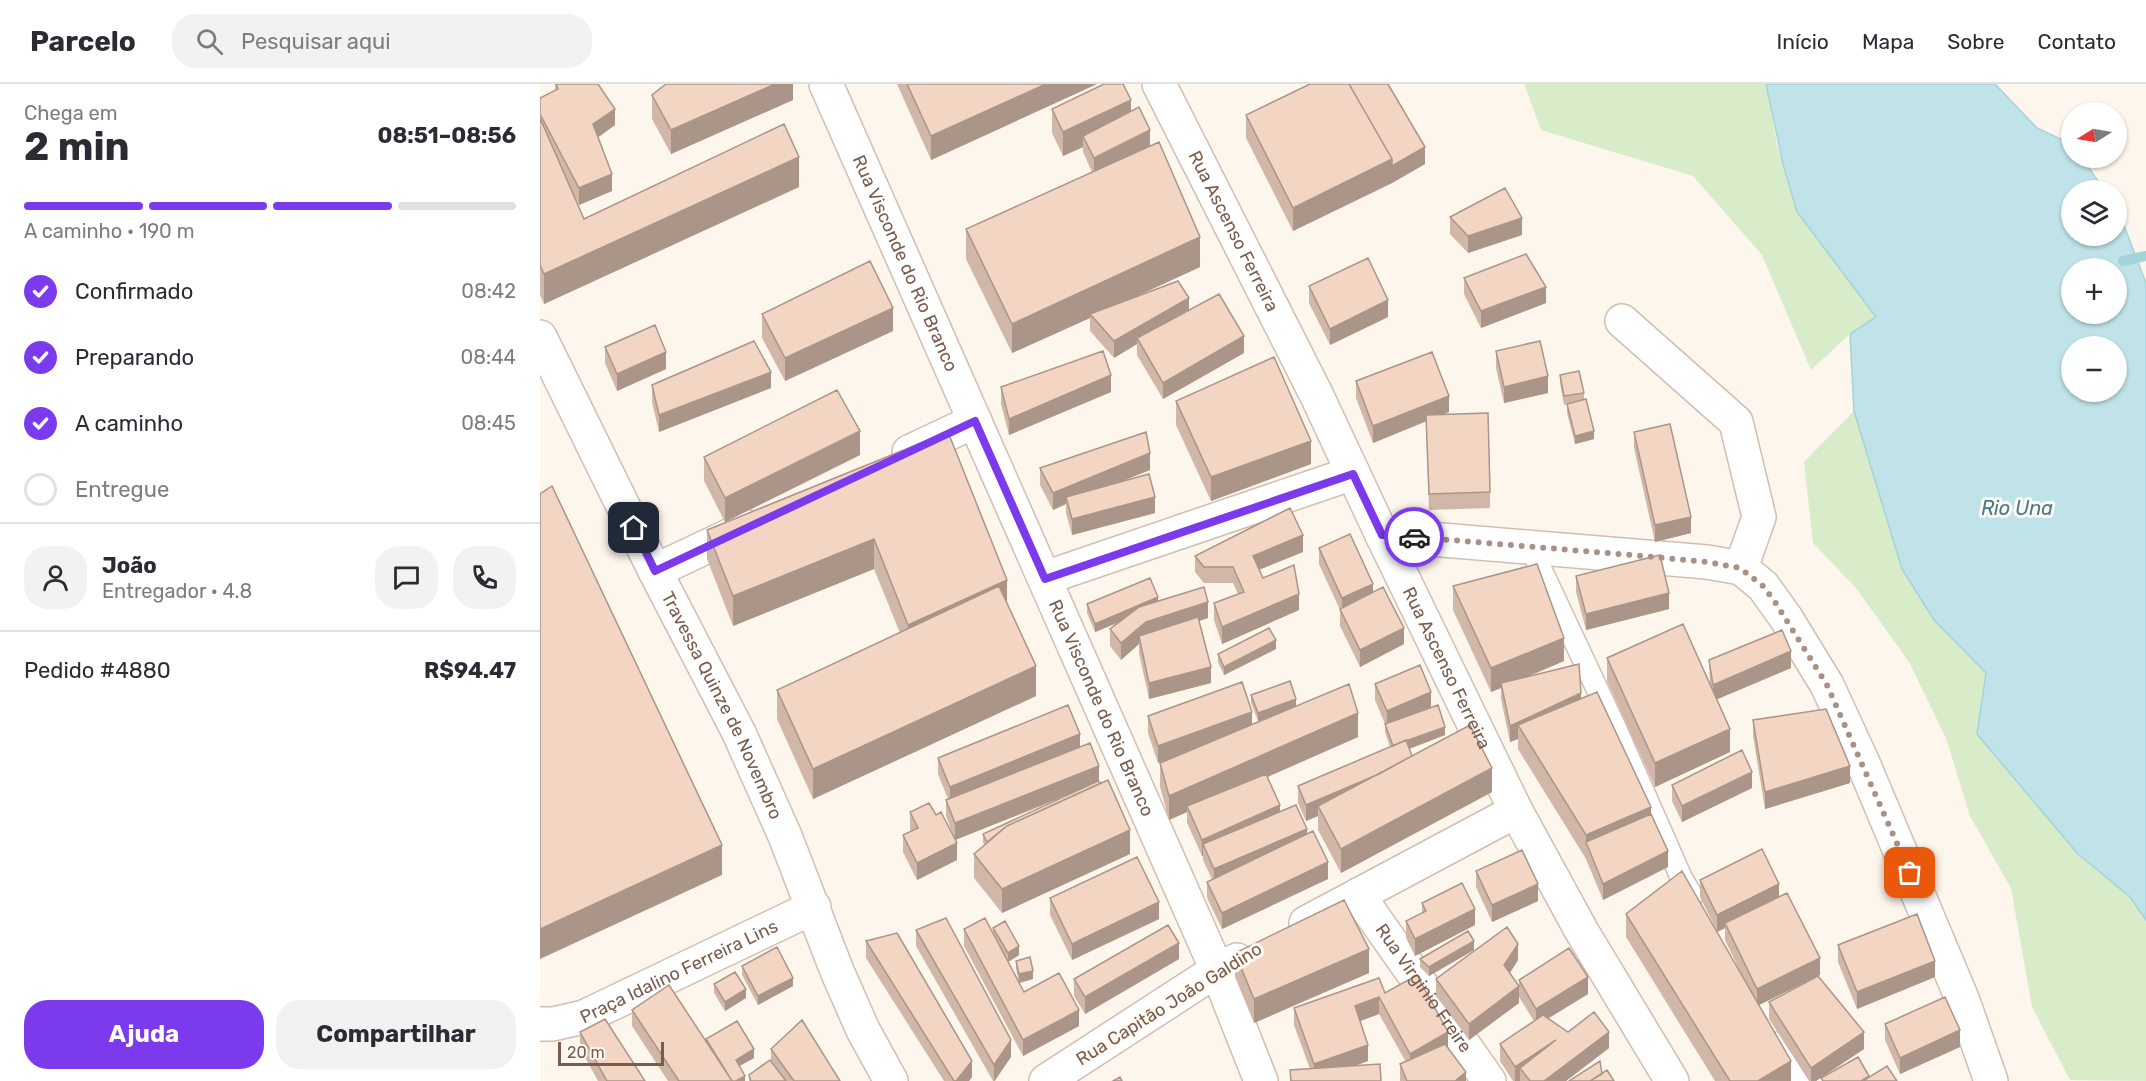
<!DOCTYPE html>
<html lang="pt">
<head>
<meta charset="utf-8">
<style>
  body { margin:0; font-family:Rubik,sans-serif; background:#f2f2f3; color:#2b2b33; height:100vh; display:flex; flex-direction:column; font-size:22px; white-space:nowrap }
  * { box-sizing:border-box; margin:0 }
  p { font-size:20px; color:#7c7c81 }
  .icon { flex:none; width:33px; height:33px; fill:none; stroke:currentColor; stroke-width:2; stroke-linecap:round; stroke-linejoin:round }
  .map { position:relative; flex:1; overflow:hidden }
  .drawer { display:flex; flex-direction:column; background:#fff; width:540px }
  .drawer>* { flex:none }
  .needle { width:39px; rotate:259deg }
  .controls { position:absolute; left:1521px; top:18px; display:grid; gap:12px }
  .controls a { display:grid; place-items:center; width:66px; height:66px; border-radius:50%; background:#fff; box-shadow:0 2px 4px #0004; font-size:30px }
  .scale { position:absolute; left:18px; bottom:15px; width:106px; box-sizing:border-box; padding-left:6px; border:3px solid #7a5c4d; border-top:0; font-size:16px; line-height:21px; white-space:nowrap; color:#7a5c4d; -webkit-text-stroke:4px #fffaf3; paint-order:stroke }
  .pin { position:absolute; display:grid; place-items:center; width:51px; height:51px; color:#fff; margin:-26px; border-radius:12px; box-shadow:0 3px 9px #0006 }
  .courier { position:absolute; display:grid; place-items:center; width:60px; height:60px; margin:-30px; border:4px solid #7c3aed; border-radius:50%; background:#fff; color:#222; box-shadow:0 2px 8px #0007 }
  .summary em { font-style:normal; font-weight:700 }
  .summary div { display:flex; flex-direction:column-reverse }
  .summary { display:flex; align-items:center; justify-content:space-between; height:102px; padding:0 24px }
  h1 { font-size:39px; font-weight:700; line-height:45px }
  .bar { display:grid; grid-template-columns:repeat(4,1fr); gap:9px 6px; align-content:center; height:72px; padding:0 24px }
  .bar i { height:8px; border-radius:4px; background:#e1e1e2 }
  .bar .current { background:#7c3aed }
  .bar p { grid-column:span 4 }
  .line { display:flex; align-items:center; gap:15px; padding:0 24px; border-top:2px solid #e1e1e2 }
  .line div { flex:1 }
  .round { display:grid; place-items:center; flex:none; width:63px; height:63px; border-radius:24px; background:#f2f2f3 }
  ol { padding:0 24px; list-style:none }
  li { display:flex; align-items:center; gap:18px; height:66px }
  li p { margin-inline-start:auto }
  li .icon { padding:6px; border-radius:50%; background:#7c3aed; color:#fff; stroke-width:4 }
  li:last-child { color:#7c7c81 }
  li i { width:33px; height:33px; border:3px solid #e1e1e2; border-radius:50% }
  .primary-button { display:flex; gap:12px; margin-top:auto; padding:12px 24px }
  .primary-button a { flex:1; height:69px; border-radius:24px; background:#7c3aed; color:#fff; font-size:24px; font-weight:700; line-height:69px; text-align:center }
  .primary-button a+a { background:#f2f2f3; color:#2b2b33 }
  header { display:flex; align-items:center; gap:36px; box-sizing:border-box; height:84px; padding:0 30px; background:#fff; border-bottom:2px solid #e1e1e2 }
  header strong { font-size:28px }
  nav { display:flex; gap:33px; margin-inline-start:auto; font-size:21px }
  .search { width:420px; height:54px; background:#f2f2f3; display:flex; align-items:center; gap:15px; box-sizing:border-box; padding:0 21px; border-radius:24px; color:#7c7c81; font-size:22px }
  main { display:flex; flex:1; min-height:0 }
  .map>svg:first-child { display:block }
  .green { fill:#d8ecc9 }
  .water { fill:#bfe3e8; stroke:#a5d3da; stroke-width:1.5; fill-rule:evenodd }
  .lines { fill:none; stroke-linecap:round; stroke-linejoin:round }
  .stream { stroke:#a5d3da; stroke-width:10 }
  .service-casing { stroke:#d1beb0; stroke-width:24 }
  .minor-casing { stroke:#d1beb0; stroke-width:36 }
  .tertiary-casing { stroke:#d1beb0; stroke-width:36 }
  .service { stroke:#fff; stroke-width:21 }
  .minor { stroke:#fff; stroke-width:33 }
  .tertiary { stroke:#fff; stroke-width:33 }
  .wall { fill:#d1b7a8; fill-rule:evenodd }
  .shaded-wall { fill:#aa9588 }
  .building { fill:#f3d5c3; stroke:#aa9588; stroke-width:1.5 }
  .done { stroke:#a89285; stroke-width:6; stroke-dasharray:0 10.8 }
  .route { stroke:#7c3aed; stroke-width:8 }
  .labels { text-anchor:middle; stroke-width:6; stroke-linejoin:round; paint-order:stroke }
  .street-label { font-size:18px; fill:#7a5c4d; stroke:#fffaf3 }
  .water-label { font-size:20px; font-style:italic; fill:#437c86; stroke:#fffaf3 }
</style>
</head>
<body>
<header>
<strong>Parcelo</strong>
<div class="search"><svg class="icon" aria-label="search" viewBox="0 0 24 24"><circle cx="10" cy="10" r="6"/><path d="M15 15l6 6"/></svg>Pesquisar aqui</div>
<nav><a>Início</a><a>Mapa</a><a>Sobre</a><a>Contato</a></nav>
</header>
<main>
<section class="drawer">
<div class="summary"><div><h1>2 min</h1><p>Chega em</p></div><em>08:51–08:56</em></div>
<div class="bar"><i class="current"></i><i class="current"></i><i class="current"></i><i></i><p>A caminho · 190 m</p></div>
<ol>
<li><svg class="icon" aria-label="check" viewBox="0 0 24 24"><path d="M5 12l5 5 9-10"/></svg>Confirmado<p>08:42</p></li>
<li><svg class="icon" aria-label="check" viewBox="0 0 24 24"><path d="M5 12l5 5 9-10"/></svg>Preparando<p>08:44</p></li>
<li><svg class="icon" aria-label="check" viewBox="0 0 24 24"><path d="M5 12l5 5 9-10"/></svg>A caminho<p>08:45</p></li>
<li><i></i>Entregue</li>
</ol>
<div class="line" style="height:108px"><a class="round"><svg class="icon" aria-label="person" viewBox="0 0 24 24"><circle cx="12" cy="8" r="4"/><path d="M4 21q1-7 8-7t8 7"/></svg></a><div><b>João</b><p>Entregador · 4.8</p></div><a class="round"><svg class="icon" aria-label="chat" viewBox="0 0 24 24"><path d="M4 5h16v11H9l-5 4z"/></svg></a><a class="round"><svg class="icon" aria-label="phone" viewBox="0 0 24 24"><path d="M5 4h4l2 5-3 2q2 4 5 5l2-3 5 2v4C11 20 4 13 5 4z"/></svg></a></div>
<div class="line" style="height:78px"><div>Pedido #4880</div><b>R$94.47</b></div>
<div class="primary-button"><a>Ajuda</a><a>Compartilhar</a></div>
</section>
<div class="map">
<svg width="1606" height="997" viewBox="0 0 1606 997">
  <rect width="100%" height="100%" fill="#fdf6ec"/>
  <path class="green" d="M984,0H1226L1237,61L1257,128L1336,233L1310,250L1271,286L1222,171L1153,92L1001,46Z
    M1314,327L1334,392L1394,536L1446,589L1438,650L1537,769L1590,813L1606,836V997L1530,996L1492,923L1471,804L1430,732L1406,654L1369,578L1316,504L1273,459L1264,378Z"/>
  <path class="water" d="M1226,0H1455L1497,44L1531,60L1532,74H1542L1564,106H1532V152H1576L1577,126L1580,131L1606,199V836L1590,813L1537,769L1437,650L1446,589L1394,536L1362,485L1314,327L1310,250L1336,233L1257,128L1243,80ZM1532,184H1576V230H1532ZM1532,262H1576V308H1532Z"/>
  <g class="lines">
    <path class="stream" d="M1583,177L1606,172"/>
    <g class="service-casing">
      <path id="service" d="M990,462L1075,643L1141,793L1152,812
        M1237,959L1260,997"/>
    </g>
    <g class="minor-casing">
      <g id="minor">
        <path id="s1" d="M619,0L777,312L842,451L976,727L1041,846L1132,997"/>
        <path d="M1082,237L1196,338L1219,433L1201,484"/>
        <path id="s2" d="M0,253L115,487L199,649L245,752L297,887L323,946L351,997"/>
        <path d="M369,368L435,337"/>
        <path d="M842,451L1167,478L1201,484L1223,502L1246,534L1287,601L1323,679L1423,917L1451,997"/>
        <path d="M115,487L208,443"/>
        <path d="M505,494L813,389"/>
        <path id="s3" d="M818,811L949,997"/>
        <path d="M677,886L721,997"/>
        <path id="s4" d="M0,940H13L44,933L274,823"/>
      </g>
    </g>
    <g class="tertiary-casing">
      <g id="tertiary">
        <path id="s5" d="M286,0L677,886"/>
        <path d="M766,839L976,727"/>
        <path d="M506,997L677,886L697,876"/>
      </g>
    </g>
    <use href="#service" class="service"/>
    <use href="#minor" class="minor"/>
    <use href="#tertiary" class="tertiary"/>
  </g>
  <path class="wall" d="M15,0H58L75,41L58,53L72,107L39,121L34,112L44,135L259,103L4,220L0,211V14L15,6Z
    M253,0V16L131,70L112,35V11Z
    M357,0H557L391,76Z
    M512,25L591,27L610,62L660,183L592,214L649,226L704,269L623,315L597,271V260L574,274L550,247V234L472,269L426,175V145L552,88L543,68V63L523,72L512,49Z
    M706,31L885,80L852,99L753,147L706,54Z
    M910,133L982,151L928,169L910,150Z
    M924,194L1006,219L941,244L924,210Z
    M769,202L848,233L790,261L769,219Z
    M222,230L353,247L245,297L222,254Z
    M65,263L126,285L77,307L65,279Z
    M956,267L1008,309L964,319L956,284Z
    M1020,291L1044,309V316L1054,355L1035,360L1027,329V320L1024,321L1020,299Z
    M816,297L909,328L903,330L950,408V424L889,426L886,337L833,359L816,314Z
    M112,301L231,304L119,348L112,318Z
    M461,303L571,308L469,351L461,320Z
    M636,317L771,380L671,417L636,341Z
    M408,348L467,518L496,612L273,715L237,635V606L360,549L334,485L193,542L167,475V446Z
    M1094,348L1151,449L1115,458L1094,364Z
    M320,371L185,438L164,397V373Z
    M500,384L610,386L579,398L615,429L532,451L526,429V420L513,426L500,401Z
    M779,464L833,508L864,560L820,583L800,542V526L779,480Z
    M763,468L719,486L723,494L759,526L682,560L674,536V519L698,510L693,499H664L655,488V472Z
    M1036,492L1129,525L1046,546L1036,508Z
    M913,502L1024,577L990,592L1041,615L1111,730L1128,783L1063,816L1046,775L978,665V655L970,658L961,615V604L951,608L913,526Z
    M618,518L668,534L659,537L671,599L609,615L599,569V560L581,576L570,562V545L580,538L555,548L547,529V520Z
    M736,565L684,591L678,578V570Z
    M1067,574L1170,599L1169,576L1251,584L1177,615L1190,668L1115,703L1067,597Z
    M835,600L891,623L905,651L869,665L872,672L952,708L801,789L778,746V732L766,737L758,719V702L850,663L845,648V640L835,616Z
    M711,611L756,622L818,653L728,693L740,727L767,750L788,795L682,845L667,814V798L672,795L663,776V772H662L647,739V728L629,736L620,703V679L642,670L618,679L608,649V632L712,641L735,631L718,637L711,619Z
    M1213,636L1310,699L1225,725L1213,652Z
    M540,663L559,698L590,770L462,829L434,794V770L444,761L443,758V750L524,713L415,756L406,732V716L408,715L398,690V674Z
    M1132,701L1212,704L1142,738L1132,717Z
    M370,728L396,731L417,776L377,796L363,768V751L371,747L370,745Z
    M936,787L998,817L952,838L936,803Z
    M1160,796L1239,813L1280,891L1278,892L1324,965L1276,997H1269L1229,935V918L1276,893L1219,921L1251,997H1175L1086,853V830L1177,847L1160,813ZM1185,844V856L1201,889L1177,848Z
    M510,814L619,835L532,876L510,831Z
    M882,819L935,841L875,872L866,854V837L882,829Z
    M453,844L479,871L468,878L484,908L539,942L483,972L424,862V845L453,849Z
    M376,846L471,973L455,997H453L376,862Z
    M326,857L432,993L429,997H404L326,874Z
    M1298,861L1395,893L1317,925L1298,878Z
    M934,866L889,892L880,883V875Z
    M695,869L829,889L714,939L695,893Z
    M639,875L545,930L534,912V895Z
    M978,876L970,889L979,901V896L1048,910L1008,934L1028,948L1069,964L1026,997H973L960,977V960L994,937L979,913V919L929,956L896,912V895Z
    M476,877L493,895L479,899L476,885Z
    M202,882L253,902L218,921L202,891Z
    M174,900L206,914L185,927L174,909Z
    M845,909L908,965L926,997H860V980L866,978L839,930L820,937L828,977L815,982L841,997H750V986L770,985L754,941V924Z
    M92,926L166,958V955L214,974L199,982L205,997H128L92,942Z
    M1345,940L1420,963L1360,990L1345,956Z
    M40,948L105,997H58L40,964Z
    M231,965L300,997H209V991L231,977Z"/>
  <path class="shaded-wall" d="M235,0H253V16L131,70V46Z
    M506,0H557L391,76V52Z
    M591,16V40L543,52V63L523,72V48Z
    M75,25V41L53,57V40Z
    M610,46V62L554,91V74Z
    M885,63V80L852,99V82Z
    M259,73V103L4,220V190Z
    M852,75V99L753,147V124Z
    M72,90V107L39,121V104Z
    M982,134V151L928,169V152Z
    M660,153V183L552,233L550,230V234L472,269V240Z
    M1006,203V219L941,244V227Z
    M649,214V230L597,254V260L574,274V257Z
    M848,216V233L790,261V245Z
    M353,224V247L245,297V274Z
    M704,252V269L623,315V299Z
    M126,268V285L77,307V290Z
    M231,288V304L119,348V331Z
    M571,291V308L469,351V335Z
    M1008,292V309L964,319V303Z
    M909,312V328L833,359V342Z
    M320,347V371L185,438V414Z
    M1054,347V355L1035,360V352Z
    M771,357V380L671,417V393Z
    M610,369V386L528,419L526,413V420L513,426V409Z
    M615,413V429L532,451V435Z
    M1151,433V449L1115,458V441Z
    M763,451V468L713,488V472Z
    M334,455V485L193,542V512Z
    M467,496V525L368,570V541Z
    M833,500V517L802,531V514Z
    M1129,509V525L1046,546V530Z
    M759,510V526L682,560V543Z
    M618,513V522L555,548V540Z
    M668,518V534L606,554L599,552V560L581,576V559L606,538Z
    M864,544V560L820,583V566Z
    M1024,554V577L962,603L961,599V604L951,608V584Z
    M736,556V565L684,591V583Z
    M1251,567V584L1173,617V601Z
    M496,582V612L273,715V685Z
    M671,583V599L609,615V599Z
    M891,608V624L847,643V627Z
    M1041,609V625L978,641V655L970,658V642Z
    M756,615V624L718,637V629Z
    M712,628V645L618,679V662Z
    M818,629V653L649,727L647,722V728L629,736V712Z
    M905,643V651L853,671V662Z
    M1190,645V668L1115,703V679Z
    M540,650V666L410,720V703Z
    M873,675L778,722V732L766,737V721Z
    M559,682V698L415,756V739Z
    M1310,682V699L1225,725V708Z
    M952,684V708L801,789V765Z
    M1212,688V704L1142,738V722Z
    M740,721V737L663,760V772H662V756Z
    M1111,723V747L1046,758V751Z
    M767,745V762L674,801V785Z
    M590,746V770L462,829V805Z
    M417,759V776L377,796V779Z
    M182,761V791L0,875V845Z
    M1128,767V783L1063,816V800Z
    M788,778V795L682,845V829Z
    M998,800V817L952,838V821Z
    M1239,800V816L1185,839V844L1177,848V831Z
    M619,818V835L532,876V860Z
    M935,825V841L875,872V855Z
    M934,857V866L889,892V883Z
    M639,859V875L545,930V913Z
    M978,860V876L964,898V881Z
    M479,862V871L468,878V869Z
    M829,865V889L714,939V915Z
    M1280,874V891L1217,922V905Z
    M1395,877V893L1317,925V908Z
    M493,887V895L479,899V890Z
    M1048,893V910L996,942V925Z
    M253,894V902L218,921V912Z
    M979,902V919L929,956V940Z
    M206,905V914L185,927V918Z
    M839,913V930L815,939V922Z
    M539,926V942L483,972V956Z
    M1420,946V963L1360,990V974Z
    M908,948V965L870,986V970Z
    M1069,948V964L1026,997H1004Z
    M1324,948V965L1276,997H1271V984Z
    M471,956V973L454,997V981Z
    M1016,956L980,984V997H975V983Z
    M828,961V977L774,996V980Z
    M214,965V974L196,984V976Z
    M432,977V993L429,997H416Z
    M1251,977V997H1218Z
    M926,988V997H915Z
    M205,992V997H196Z"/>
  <path class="building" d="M16,0H58L75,25L53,40L72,90L39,104L0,30V14L18,5Z
    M126,0H235L131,46L112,11Z
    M367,0H506L391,52Z
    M564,0H583L591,16L523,48L512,25Z
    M770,0H809L852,75L753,124L706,31Z
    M809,0H848L885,63L852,82V75Z
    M599,23L610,46L554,74L543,52Z
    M0,34L44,135L244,40L259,73L4,190L0,181Z
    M619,58L660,153L472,240L426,145Z
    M965,104L982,134L928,152L910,133Z
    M986,170L1006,203L941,227L924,194Z
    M828,174L848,216L790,245L769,202Z
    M330,177L353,224L245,274L222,230Z
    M638,197L649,214L574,257L550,230Z
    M679,210L704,252L623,299L597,254Z
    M115,241L126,268L77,290L65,263Z
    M214,257L231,288L119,331L112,301Z
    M1000,257L1008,292L964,303L956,267Z
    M563,267L571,291L469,335L461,303Z
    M892,268L909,312L833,342L816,297Z
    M734,273L771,357L671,393L636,317Z
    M1039,287L1044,309L1024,312L1020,291Z
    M297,306L320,347L185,414L164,373Z
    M1046,315L1054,347L1035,352L1027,320Z
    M948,329L950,408L889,410L886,331Z
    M1130,340L1151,433L1115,441L1094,348Z
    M408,348L467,496L368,541L334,455L193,512L167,446Z
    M606,348L610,369L513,409L500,384Z
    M609,390L615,413L532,435L526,413Z
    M12,402L182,761L0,845V410Z
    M750,424L763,451L713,472L723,494L754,481L759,510L682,543L674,519L704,508L693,483H664L655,472Z
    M810,450L833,500L802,514L779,464Z
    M1120,471L1129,509L1046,530L1036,492Z
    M997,480L1024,554L951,584L913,502Z
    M610,494L618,513L555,540L547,520Z
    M459,502L496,582L273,685L237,606Z
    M664,503L668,518L606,538L581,559L570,545L599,523Z
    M843,503L864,544L820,566L800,525Z
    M658,533L671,583L609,599L599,552Z
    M1143,540L1190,645L1115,679L1067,574Z
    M729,544L736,556L684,583L678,570Z
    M1242,546L1251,567L1173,601L1169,576Z
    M1039,580L1041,609L970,642L961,599Z
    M880,581L891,608L847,627L835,600Z
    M750,597L756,615L718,629L711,611Z
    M702,598L712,628L618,662L608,632Z
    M809,600L818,629L629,712L620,679Z
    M1057,608L1111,723L1046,751L978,641Z
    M528,621L540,650L410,703L398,674Z
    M898,621L905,643L866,657V656L853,662L845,640Z
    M1286,625L1310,682L1225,708L1213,636Z
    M930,641L952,684L801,765L778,722Z
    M866,656L872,672L839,690L766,721L758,702Z
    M550,659L559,682L415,739L406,716Z
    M1202,666L1212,688L1142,722L1132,701Z
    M726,690L740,721L662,756L647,722Z
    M568,696L590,746L462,805L434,770L467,742Z
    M558,697L561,699L467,742L447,758L443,750Z
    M389,719L396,731L401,728L417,759L377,779L363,751L378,744L370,728Z
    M756,721L767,745L674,785L663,760Z
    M1111,730L1128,767L1063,800L1046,758Z
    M773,747L788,778L682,829L667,798Z
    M1222,765L1239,800L1177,831L1160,796Z
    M982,766L998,800L952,821L936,787Z
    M597,773L619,818L532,860L510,814Z
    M1142,787L1251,977L1218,997H1190L1086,830Z
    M922,799L935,825L875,855L866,837L886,827L882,819Z
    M1247,809L1280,874L1217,905L1185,839Z
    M804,816L829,865L714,915L695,869Z
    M1377,830L1395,877L1317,908L1298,861Z
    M406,834L471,956L454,981L376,846Z
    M445,834L484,908L519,889L539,926L483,956L424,845Z
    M465,837L479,862L468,869L453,844Z
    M628,841L639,859L545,913L534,895Z
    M967,843L978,860L964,881L979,902L929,940L896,895Z
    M928,847L934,857L889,883L880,875Z
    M357,849L432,977L416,997H414L326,857Z
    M237,863L253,894L218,912L202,882Z
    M1029,864L1048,893L996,925L979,896Z
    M490,873L493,887L479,890L476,877Z
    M195,888L206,905L185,918L174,900Z
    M877,891L908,948L870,970L839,913L815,922L828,961L774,980L754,924L839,894L845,909Z
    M1278,892L1324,948L1271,984L1229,918Z
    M129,901L192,997H139L92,926Z
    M1405,913L1420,946L1360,974L1345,940Z
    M1054,928L1069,948L1004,997H990L980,984L1016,956L975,983L960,960L1003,931L1028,948Z
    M65,935L105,997H67L40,948Z
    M262,936L300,997H254L231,965Z
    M197,937L214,965L196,976L205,992L196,997H192L166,955Z
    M905,960L926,988L915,997H867L860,980Z
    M1318,973L1329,992L1321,997H1283L1281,994Z
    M230,976L246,997H211L209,991Z
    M1060,977L1062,990L1050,997H1029Z
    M840,980L841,997H751L750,986Z
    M1347,982L1357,997H1323Z
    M1067,986L1074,997H1050Z
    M580,993L582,997H573Z"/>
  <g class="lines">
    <path class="done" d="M874,453L1115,473L1167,478L1200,484L1223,502L1235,518L1287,601L1370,789"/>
    <path class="route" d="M94,444L115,487L435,337L505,495L813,390L842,451L874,453"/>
  </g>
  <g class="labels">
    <g class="street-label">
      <text dy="6" stroke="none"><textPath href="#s1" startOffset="165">Rua Ascenso Ferreira</textPath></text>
      <text dy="6" stroke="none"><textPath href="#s5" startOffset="196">Rua Visconde do Rio Branco</textPath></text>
      <text dy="6" stroke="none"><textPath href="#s1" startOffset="651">Rua Ascenso Ferreira</textPath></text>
      <text dy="6" stroke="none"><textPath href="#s2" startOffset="411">Travessa Quinze de Novembro</textPath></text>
      <text dy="6" stroke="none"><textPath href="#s5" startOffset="682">Rua Visconde do Rio Branco</textPath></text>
      <text dy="6" stroke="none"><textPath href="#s4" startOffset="150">Praça Idalino Ferreira Lins</textPath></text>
      <text dy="6" stroke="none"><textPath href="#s3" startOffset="114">Rua Virginio Freire</textPath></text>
      <text transform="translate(629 920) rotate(-32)" y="6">Rua Capitão João Galdino</text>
    </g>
    <g class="water-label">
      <text x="1477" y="431">Rio Una</text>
    </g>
  </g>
</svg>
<div class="controls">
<a><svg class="needle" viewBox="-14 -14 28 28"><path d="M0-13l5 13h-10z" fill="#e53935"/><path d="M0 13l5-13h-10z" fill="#7c7c81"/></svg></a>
<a><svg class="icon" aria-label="layers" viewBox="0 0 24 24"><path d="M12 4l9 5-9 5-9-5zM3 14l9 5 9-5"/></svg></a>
<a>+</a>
<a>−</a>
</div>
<div class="scale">20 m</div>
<div class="pin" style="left:1370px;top:789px;background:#ea580c"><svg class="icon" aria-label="bag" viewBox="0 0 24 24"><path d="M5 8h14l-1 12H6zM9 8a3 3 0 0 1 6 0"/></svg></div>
<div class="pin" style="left:94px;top:444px;background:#1f2937"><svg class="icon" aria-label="home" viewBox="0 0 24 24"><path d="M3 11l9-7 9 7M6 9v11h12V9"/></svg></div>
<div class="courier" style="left:874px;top:453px"><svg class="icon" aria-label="car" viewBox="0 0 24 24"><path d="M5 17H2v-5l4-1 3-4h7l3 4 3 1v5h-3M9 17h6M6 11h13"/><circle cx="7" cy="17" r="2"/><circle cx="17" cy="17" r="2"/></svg></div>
</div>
</main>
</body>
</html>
